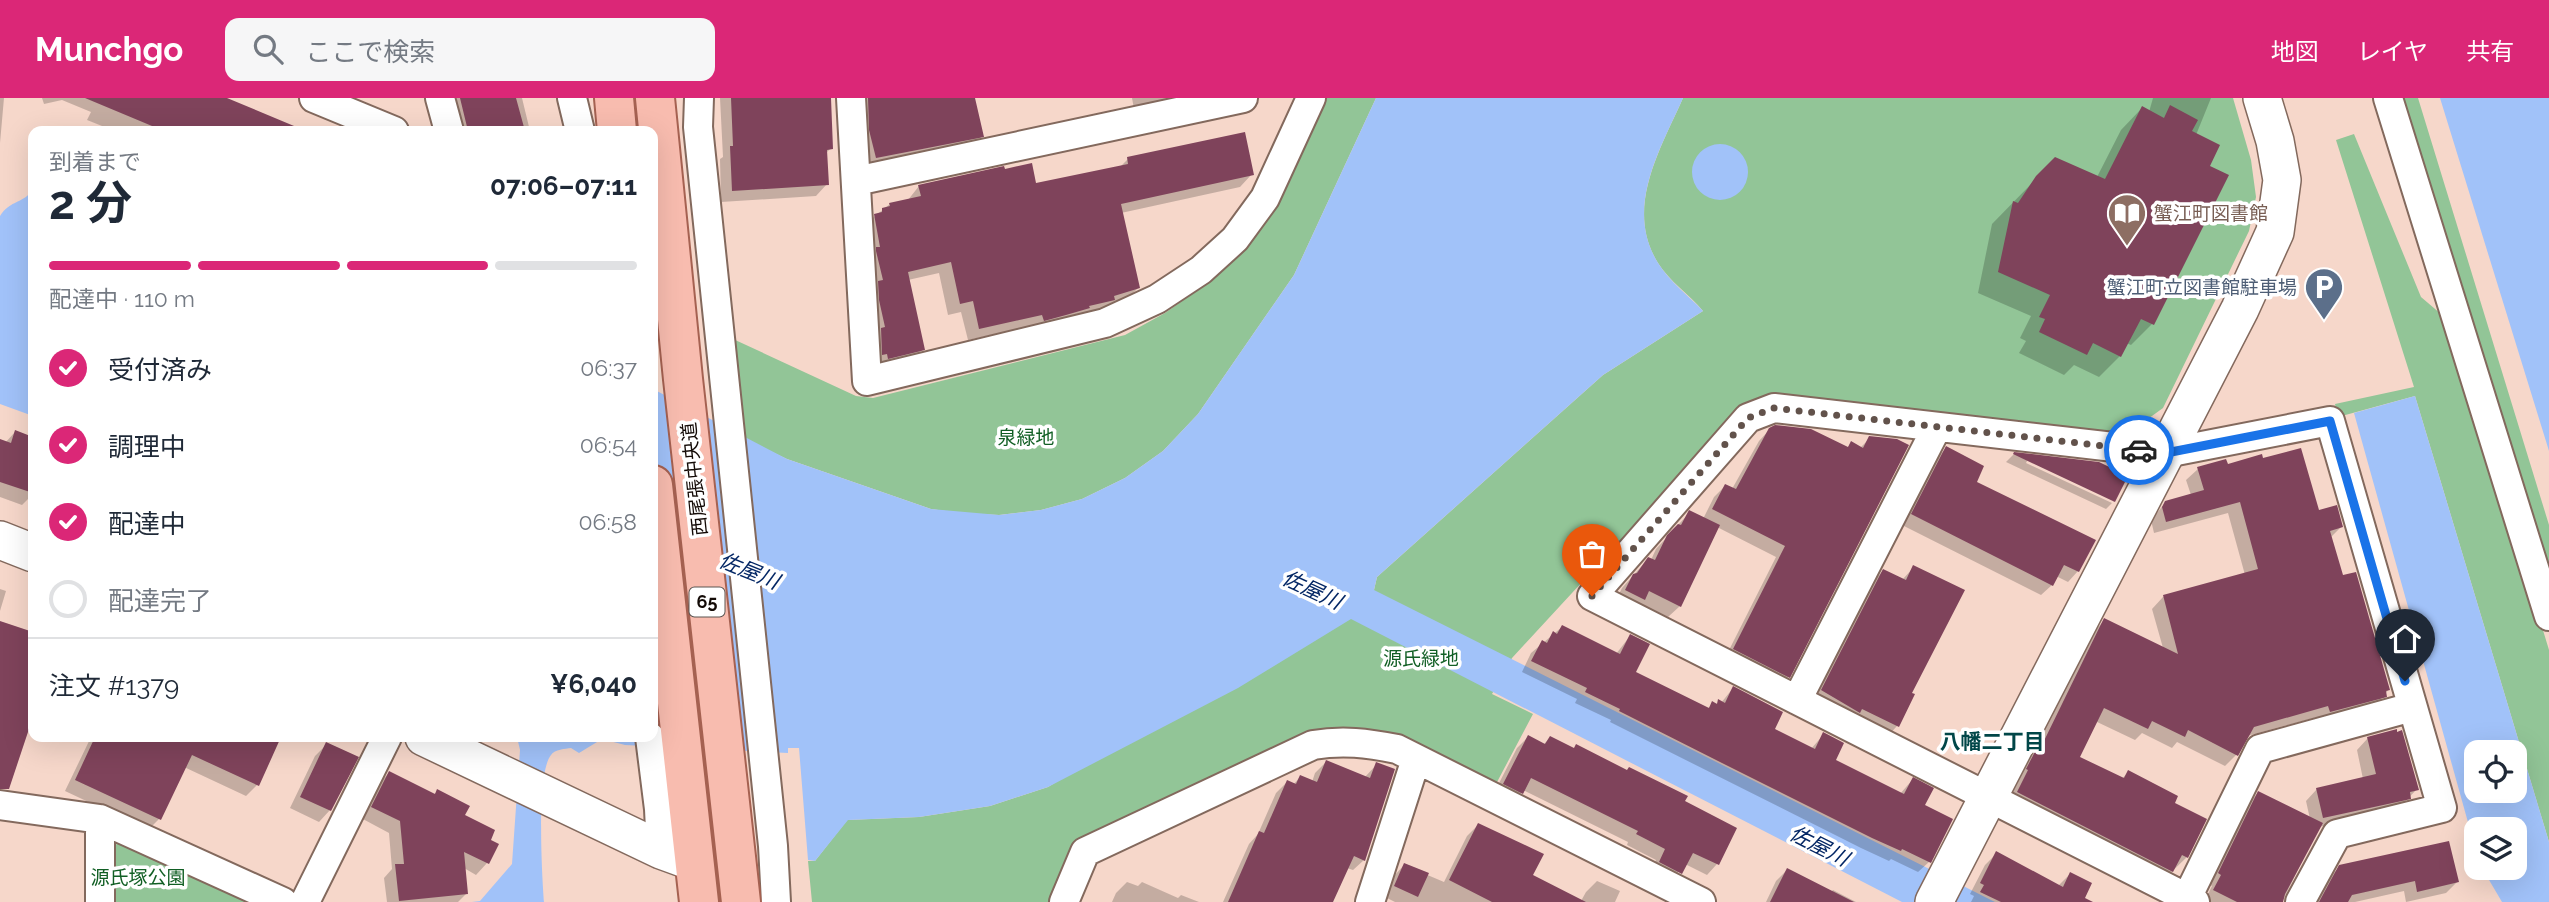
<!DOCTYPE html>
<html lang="ja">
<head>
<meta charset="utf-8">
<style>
  body { margin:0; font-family:Raleway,"Noto Sans JP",sans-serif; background:#f6f6f7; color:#1f2937; height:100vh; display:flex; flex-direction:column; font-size:26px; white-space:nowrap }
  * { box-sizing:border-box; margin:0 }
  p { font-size:23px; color:#747a83 }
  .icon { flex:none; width:38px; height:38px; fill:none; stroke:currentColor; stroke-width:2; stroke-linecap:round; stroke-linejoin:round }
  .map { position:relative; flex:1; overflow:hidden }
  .details { position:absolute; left:28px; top:28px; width:630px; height:616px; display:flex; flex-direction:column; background:#fff; border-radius:14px; box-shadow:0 7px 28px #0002 }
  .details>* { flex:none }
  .fabs { position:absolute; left:2464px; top:642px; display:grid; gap:14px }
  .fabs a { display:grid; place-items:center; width:63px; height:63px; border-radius:14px; background:#fff; box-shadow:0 7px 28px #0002; font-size:35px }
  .pin { position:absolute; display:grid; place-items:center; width:60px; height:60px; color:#fff; margin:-72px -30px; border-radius:50% 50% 50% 0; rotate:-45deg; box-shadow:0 0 7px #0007 }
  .pin .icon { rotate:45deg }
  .courier { position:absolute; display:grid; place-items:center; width:70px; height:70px; margin:-35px; border:5px solid #1a73e8; border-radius:50%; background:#fff; color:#222; box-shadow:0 2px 9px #0007 }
  .headline em { font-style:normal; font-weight:700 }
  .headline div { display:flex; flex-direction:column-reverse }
  .headline { display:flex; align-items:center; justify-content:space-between; height:119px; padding:0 21px }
  h1 { font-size:46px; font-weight:700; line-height:52px }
  .bar { display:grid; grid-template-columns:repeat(4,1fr); gap:10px 7px; align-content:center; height:84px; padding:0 21px }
  .bar i { height:9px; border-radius:5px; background:#e0e1e3 }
  .bar .active { background:#db2777 }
  .bar p { grid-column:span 4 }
  .line { display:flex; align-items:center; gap:18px; padding:0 21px; border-top:2px solid #e0e1e3 }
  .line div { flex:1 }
  ol { padding:0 21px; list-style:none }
  li { display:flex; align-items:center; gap:21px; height:77px }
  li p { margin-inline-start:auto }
  li .icon { padding:7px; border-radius:50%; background:#db2777; color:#fff; stroke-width:4 }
  li:last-child { color:#747a83 }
  li i { width:38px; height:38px; border:4px solid #e0e1e3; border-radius:50% }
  header { display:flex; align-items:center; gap:42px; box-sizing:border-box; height:98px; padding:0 35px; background:#db2777; color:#fff }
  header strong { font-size:33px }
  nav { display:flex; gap:38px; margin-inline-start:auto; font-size:24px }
  .search { width:490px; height:63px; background:#f6f6f7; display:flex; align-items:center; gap:18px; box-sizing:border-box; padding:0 24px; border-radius:14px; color:#747a83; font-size:26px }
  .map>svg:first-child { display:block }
  .green { fill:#92c597 }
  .water { fill:#a1c2f9; fill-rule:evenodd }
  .shadow { fill:#0003 }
  .building { fill:#7f435b }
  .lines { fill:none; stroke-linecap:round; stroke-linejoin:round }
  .minor-casing { stroke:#83695d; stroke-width:32 }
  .tertiary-casing { stroke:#83695d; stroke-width:40 }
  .primary-casing { stroke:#a56151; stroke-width:42 }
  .minor { stroke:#fff; stroke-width:28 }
  .tertiary { stroke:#fff; stroke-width:37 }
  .primary { stroke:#f8bcaf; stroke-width:38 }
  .done { stroke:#62524b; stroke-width:7; stroke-dasharray:0 12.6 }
  .route { stroke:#1a73e8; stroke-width:9 }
  .labels { text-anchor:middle; stroke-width:7; stroke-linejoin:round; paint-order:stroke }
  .shield { fill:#fff; stroke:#5a5451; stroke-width:2 }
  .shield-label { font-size:18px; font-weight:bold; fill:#130a06 }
  .education-label { font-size:19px; fill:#785e54; stroke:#fff; text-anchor:start }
  .service-label { font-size:19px; fill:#4e5e75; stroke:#fff; text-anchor:end }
  .park-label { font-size:19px; fill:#115f24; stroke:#fff }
  .street-label { font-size:19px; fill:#130a06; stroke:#fff }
  .water-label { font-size:21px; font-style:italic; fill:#042765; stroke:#fff }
  .neighbourhood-label { font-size:21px; font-weight:bold; fill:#014648; stroke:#fff }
</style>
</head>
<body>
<header>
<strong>Munchgo</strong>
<div class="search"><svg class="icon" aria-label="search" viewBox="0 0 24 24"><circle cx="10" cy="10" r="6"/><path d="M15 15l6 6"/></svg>ここで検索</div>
<nav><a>地図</a><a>レイヤ</a><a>共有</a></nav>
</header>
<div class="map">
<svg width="2549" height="804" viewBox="0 0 2549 804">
  <rect width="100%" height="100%" fill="#f6d7ca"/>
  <path class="green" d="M1324,0H1376L1294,177L1198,316L1163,353L1125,380L1082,401L1041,412L999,417L960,415L931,411L787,361L744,341L733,241L856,298L873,300L1125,237L1165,215L1209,184L1246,149Z
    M1683,0H2233L2251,62L2256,99L2249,133L2163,310L2127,336L1803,299H1768L1740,313L1512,560L1492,596L1533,616L1496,686C1469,672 1432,649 1403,640C1371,629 1339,630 1306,635L1075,746L1050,804H812L808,763H815L847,722L919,719L990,708L1048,689L1374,492L1377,479L1603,277L1703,213C1690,197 1669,183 1658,165C1624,111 1660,52 1683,0Z
    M2396,0H2418L2549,427V491Z
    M2354,36L2421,199L2448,222L2549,552V744L2415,298L2338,319L2335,306L2414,289L2336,42Z
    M123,743L251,804H111V749Z"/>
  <path class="water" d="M1376,0H1683C1660,52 1624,110 1658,165C1669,183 1689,198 1703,213L1603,277L1377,479L1374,492L1995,804H1902L1351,521L1238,590L1048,689L990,708L919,719L848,722L815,763L808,762L799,650H788V655L625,647L602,641L579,655L571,650C565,651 555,651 551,657C536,675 542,777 544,804H472L480,803L512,766L520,652L517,639H653V291L787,361L931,411L999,417L1041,412L1082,401L1125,380L1163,353L1198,316L1294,177Z
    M2440,0H2549V353Z
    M1692 74a28 28 0 1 1 56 0a28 28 0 1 1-56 0Z
    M33,91V318L0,306V118C10,102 25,105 33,91Z
    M2415,298L2549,744V804H2502L2482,770H2515V732H2476V753L2354,315ZM2476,654H2515V693H2476Z"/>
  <path class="shadow" d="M0,0H4L0,45Z
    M42,0H223L296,31L295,33H125L115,29L112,32L87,22L91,14L62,2L44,6Z
    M445,0H522L530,33H454Z
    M720,0H829L831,50L825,56L827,86L816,98L721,104L720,61L723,59Z
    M867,0H974L982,38L971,49L865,70L857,10Z
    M1132,0H1170L1167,3L1134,11Z
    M2153,0H2211L2196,37L2207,69L2152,226L2131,247L2126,245L2120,258L2099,279L2074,267L2064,277L2019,255L2026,243L2020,240L2031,218L1978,195L1992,126L2034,83L2097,79L2121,32L2142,10L2149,14Z
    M1128,61L1252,76L1240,89L1121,115L1138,190L1126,202L1107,208L1101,214L1032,234L1031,228L968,242L961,214L948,217L939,175L908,182L923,251L911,263L875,267L863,130L875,118L890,106L908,102L919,88L1034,87L1120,69Z
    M1770,331L1846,351L1851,346L1860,350L1870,340L1788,579L1778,589L1724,562L1776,459L1717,429L1680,508L1668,519L1639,505L1632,512L1615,504L1622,490L1648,461L1651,462L1656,451L1690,414L1703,421L1714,399L1725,388L1732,391L1759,343Z
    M15,334L33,341V396L22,407L0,399V343L5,345Z
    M1946,350L1974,385L2078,473L2068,484L2056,478L2052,487L2041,497L1902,427L1936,361Z
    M2014,356L2126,379L2113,404V401L2028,361L2026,365L2112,405L2106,411L2006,364Z
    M2226,368L2318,414L2341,429L2330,440L2342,479L2389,591L2374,610L2319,625L2317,619L2247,638L2237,656L2225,668L2177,644L2172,650L2142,635L2135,642L2095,623L2077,660L2122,681L2128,674L2172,706L2187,759L2160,785L2006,706L2018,684L2016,683L2027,662L2033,655L2093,534L2104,523L2163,550L2152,511L2163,499L2245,477L2228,415L2154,435L2151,422L2166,404L2191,397L2186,382L2198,371Z
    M1914,469L1909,595L1913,597L1897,628L1887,639L1812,603L1873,483L1883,473L1902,482Z
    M0,491L6,493L0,513Z
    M1562,529L1616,556L1630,538L1634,575L1707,611L1713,606L1721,605L1733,590L1772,631L1811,651L1824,636L1833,662L1900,696L1913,681L1922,708L1929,764L1918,774L1891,761L1889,763L1861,750L1610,624L1611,622L1575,605L1577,601L1522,574L1531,555Z
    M91,639H279L257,687L246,698L184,669L159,721L148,732L65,693Z
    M1528,639L1543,647L1550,640L1683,704L1717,766L1707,777L1685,766L1669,785L1649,775L1656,762L1627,747L1628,744L1523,692L1511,706L1493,697L1517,650Z
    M2368,640L2417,691L2398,711L2319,729L2282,804H2204L2212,788L2208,786L2247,706L2258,695L2310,721L2306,703L2317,691L2363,681L2357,652Z
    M327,646L330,712L319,724L290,710L315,658Z
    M1326,664L1365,679L1377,666L1364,762L1353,772L1347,770L1332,804H1223L1249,746L1258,736L1276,695L1287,684L1293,687L1300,679L1312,684L1315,675Z
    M389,675L433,697L437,694L488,742L497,747L487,765L476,777L464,770L466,796L458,804H387L384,780L392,771L389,735L361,720L378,686Z
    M1478,727L1531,778L1581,803L1586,794L1597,783L1620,793L1615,804H1395L1385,799L1394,778L1404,767L1444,784L1467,738Z
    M1996,756L2058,788L2070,776L2081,804H1971L1974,798L1970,796L1985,767Z
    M2340,769L2457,784L2446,795L2406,804L2404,793L2355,804H2315L2328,780Z
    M1787,772L1831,794L1833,792L1856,804H1766L1776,783Z
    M1127,784L1138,788L1142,784L1178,800L1181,797L1199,804H1112L1116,795Z"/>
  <path class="building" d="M85,0H227L306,33H164Z
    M460,0H516L525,33H468Z
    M731,0H831L833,51L827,52L829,87L732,93L730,48H733Z
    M868,0H975L984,39L876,60L869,32Z
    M2170,7L2198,22L2192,33L2220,47L2210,68L2229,77L2154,227L2141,221L2121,259L2093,245L2087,257L2039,234L2045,221L2039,219L2050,197L1998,174L2013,103L2018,105L2036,78L2055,59L2105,81L2142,8L2164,20Z
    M1245,34L1254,77L1121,106L1140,190L1114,198L1115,202L1089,208L1090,210L1066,217L1044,223L1042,217L979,231L973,203L960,206L951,164L908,174L925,252L888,261L887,256L882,257L881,230L885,229L879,202L878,183L883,182L876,153V149H880L874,116L882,114V110L890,108L889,105L921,98L918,87L1004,68L1005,71L1032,65L1036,85L1128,66L1127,59Z
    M1775,327L1811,331L1848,349L1851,343L1863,350L1869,338L1897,341L1909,347L1790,580L1733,551L1785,448L1712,411L1725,386L1736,391L1769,330Z
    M15,332L33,339V395L0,384V341L11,345Z
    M1946,348L1984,368L1977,384L2096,442L2079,474L2064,467L2053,488L1911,416Z
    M2301,350L2319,412L2337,407L2343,429L2330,433L2343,477L2356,474L2390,592L2386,593L2387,599L2330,614L2328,608L2254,629L2238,658L2188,632L2185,639L2152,623L2148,631L2104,610L2080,659L2124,680L2128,672L2178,698L2175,705L2207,721L2188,760L2182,757L2173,774L2017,694L2028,672L2026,671L2038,648L2041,649L2104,520L2178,556L2163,497L2258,471L2240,404L2166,424L2162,409L2165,403L2204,392L2197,369L2226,361L2228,366L2262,356L2263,360Z
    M2014,354L2099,364L2128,378L2115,404L2013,356Z
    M1689,412L1720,427L1681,509L1649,493L1645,502L1625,492L1633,476L1637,475L1648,459L1655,462L1667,437L1678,426L1681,427Z
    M1913,467L1965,492L1912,595L1915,596L1899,629L1862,611L1860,615L1821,592L1883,471L1906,482Z
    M0,523L33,534V619L9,691H0Z
    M1562,527L1620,556L1630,536L1650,546L1636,574L1709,610L1712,603L1717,606L1718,601L1725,605L1733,588L1783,614L1775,631L1815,651L1823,634L1844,645L1836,662L1904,696L1913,679L1934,690L1925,707L1953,721L1931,765L1902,751L1901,753L1872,740L1722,665L1619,613L1620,611L1585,594L1587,590L1531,563L1542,542L1547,545L1553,533L1557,536Z
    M2397,631V634L2402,632L2419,692L2410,694L2411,701L2323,720L2316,690L2376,676L2367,639Z
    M1528,637L1545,646L1550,638L1574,650L1576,646L1627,672L1629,669L1688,698L1685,703L1737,730L1719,767L1693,755L1682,776L1659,764L1665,751L1636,736L1638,733L1531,680L1523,696L1503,686Z
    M95,639H281L259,688L192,657L161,722L75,682Z
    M326,644L359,659L331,713L300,699Z
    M1326,662L1370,680L1376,664L1395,671L1365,763L1354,758L1333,804H1228L1259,733L1264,735L1287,682L1296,686L1300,677L1317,684Z
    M389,673L435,696L437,691L470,708L465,717L495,732L491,742L499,746L489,766L464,754L468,796L399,803L395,766H404L400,723L371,709Z
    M2258,693L2323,725L2285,796L2283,804H2237L2213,792L2221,777L2218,775Z
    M1478,725L1544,756L1533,777L1586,804H1492L1449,782Z
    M2449,743L2459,784L2417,794L2415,783L2352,797L2348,804H2319L2339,767Z
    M1996,753L2063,789L2070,774L2092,785L2085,800L2093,804H2001L1980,794L1984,787L1980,785Z
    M1404,765L1429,775L1418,799L1394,788Z
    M1787,770L1854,804H1770Z"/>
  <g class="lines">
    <g class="minor-casing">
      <path id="minor" d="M314,0L394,33
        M440,0L449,33
        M572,0L580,33
        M699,0L698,29L773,748L776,804
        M851,0L867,283L1105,225L1157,201L1201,172L1235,141L1265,100L1311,0
        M2388,0L2549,518
        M856,83L1243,0
        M1797,602L1937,329
        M650,639L659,711L661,752
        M0,707L100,721L283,804
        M100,721V804
        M2187,800L2260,651L2412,609
        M305,804L387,639
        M1064,804L1085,754L1313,647C1343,642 1367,645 1397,651L1701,804
        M1370,804L1416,661
        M2195,804L1592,498L1748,320L1774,310L2166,355L2330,323L2442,710L2337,736L2300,804"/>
    </g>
    <g class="tertiary-casing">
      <path id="tertiary" d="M0,442L33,455
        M424,639L661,752L694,764
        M1934,804L2240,211L2275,134L2282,82L2275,43L2262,0"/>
    </g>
    <g class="primary-casing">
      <path id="primary" d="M614,0L617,33
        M655,0L683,281L741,804
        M653,387L699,804"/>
    </g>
    <use href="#minor" class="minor"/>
    <use href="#tertiary" class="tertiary"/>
    <use href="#primary" class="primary"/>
  </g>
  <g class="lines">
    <path class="done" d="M1592,498L1748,320L1774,310L2139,352"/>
    <path class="route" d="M2139,352L2166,355L2330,323L2405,583"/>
  </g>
  <defs>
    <g id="library-pin" transform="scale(2.0125)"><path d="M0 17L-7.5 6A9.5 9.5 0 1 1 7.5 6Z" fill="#8d6e63" stroke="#fff"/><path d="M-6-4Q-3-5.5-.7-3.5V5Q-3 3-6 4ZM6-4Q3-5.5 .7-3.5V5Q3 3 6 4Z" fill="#fff"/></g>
    <g id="parking-pin" transform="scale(2.0125)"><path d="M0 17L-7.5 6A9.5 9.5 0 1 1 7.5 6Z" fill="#5c6f8a" stroke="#fff"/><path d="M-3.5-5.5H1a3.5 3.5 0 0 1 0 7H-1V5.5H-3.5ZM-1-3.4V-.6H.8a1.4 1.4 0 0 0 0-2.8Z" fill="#fff"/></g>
  </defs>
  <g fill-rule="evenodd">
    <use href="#library-pin" x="2127" y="115"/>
    <use href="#parking-pin" x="2324" y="189"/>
  </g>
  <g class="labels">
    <rect class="shield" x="689.5" y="489.5" width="35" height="29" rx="5"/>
    <g class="shield-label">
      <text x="707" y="510">65</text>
    </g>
    <g class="education-label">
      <text x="2154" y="122">蟹江町図書館</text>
    </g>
    <g class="service-label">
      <text x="2297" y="196">蟹江町立図書館駐車場</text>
    </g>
    <g class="park-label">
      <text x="1026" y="346">泉緑地</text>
      <text x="1421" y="567">源氏緑地</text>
      <text x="138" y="786">源氏塚公園</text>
    </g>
    <g class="street-label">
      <text transform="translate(694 381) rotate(-96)" y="7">西尾張中央道</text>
    </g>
    <g class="water-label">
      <text transform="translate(749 473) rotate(22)" y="7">佐屋川</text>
      <text transform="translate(1312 492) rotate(25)" y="7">佐屋川</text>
      <text transform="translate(1819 748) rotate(27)" y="7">佐屋川</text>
    </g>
    <g class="neighbourhood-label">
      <text x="1992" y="651">八幡二丁目</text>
    </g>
  </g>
</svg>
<div class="fabs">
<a><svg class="icon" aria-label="locate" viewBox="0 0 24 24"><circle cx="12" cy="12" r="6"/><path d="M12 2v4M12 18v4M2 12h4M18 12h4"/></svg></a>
<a><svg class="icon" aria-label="layers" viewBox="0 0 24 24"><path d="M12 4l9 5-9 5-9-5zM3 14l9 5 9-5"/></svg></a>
</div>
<div class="pin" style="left:1592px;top:498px;background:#ea580c"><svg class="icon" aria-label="bag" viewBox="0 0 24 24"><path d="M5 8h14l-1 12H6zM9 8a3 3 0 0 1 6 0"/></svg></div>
<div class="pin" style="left:2405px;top:583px;background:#1f2937"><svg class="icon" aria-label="home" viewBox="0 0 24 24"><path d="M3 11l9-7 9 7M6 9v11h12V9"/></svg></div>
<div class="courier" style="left:2139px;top:352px"><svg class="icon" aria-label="car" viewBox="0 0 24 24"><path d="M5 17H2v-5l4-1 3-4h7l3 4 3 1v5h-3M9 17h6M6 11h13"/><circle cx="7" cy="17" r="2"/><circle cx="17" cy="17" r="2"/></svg></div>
<section class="details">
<div class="headline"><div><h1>2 分</h1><p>到着まで</p></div><em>07:06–07:11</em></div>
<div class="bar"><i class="active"></i><i class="active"></i><i class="active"></i><i></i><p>配達中 · 110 m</p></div>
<ol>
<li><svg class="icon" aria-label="check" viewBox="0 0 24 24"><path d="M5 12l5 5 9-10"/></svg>受付済み<p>06:37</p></li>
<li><svg class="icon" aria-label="check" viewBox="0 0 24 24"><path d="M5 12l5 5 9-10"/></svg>調理中<p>06:54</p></li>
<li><svg class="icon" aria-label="check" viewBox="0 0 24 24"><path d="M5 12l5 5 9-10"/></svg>配達中<p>06:58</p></li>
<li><i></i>配達完了</li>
</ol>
<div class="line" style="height:91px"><div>注文 #1379</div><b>¥6,040</b></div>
</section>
</div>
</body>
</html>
